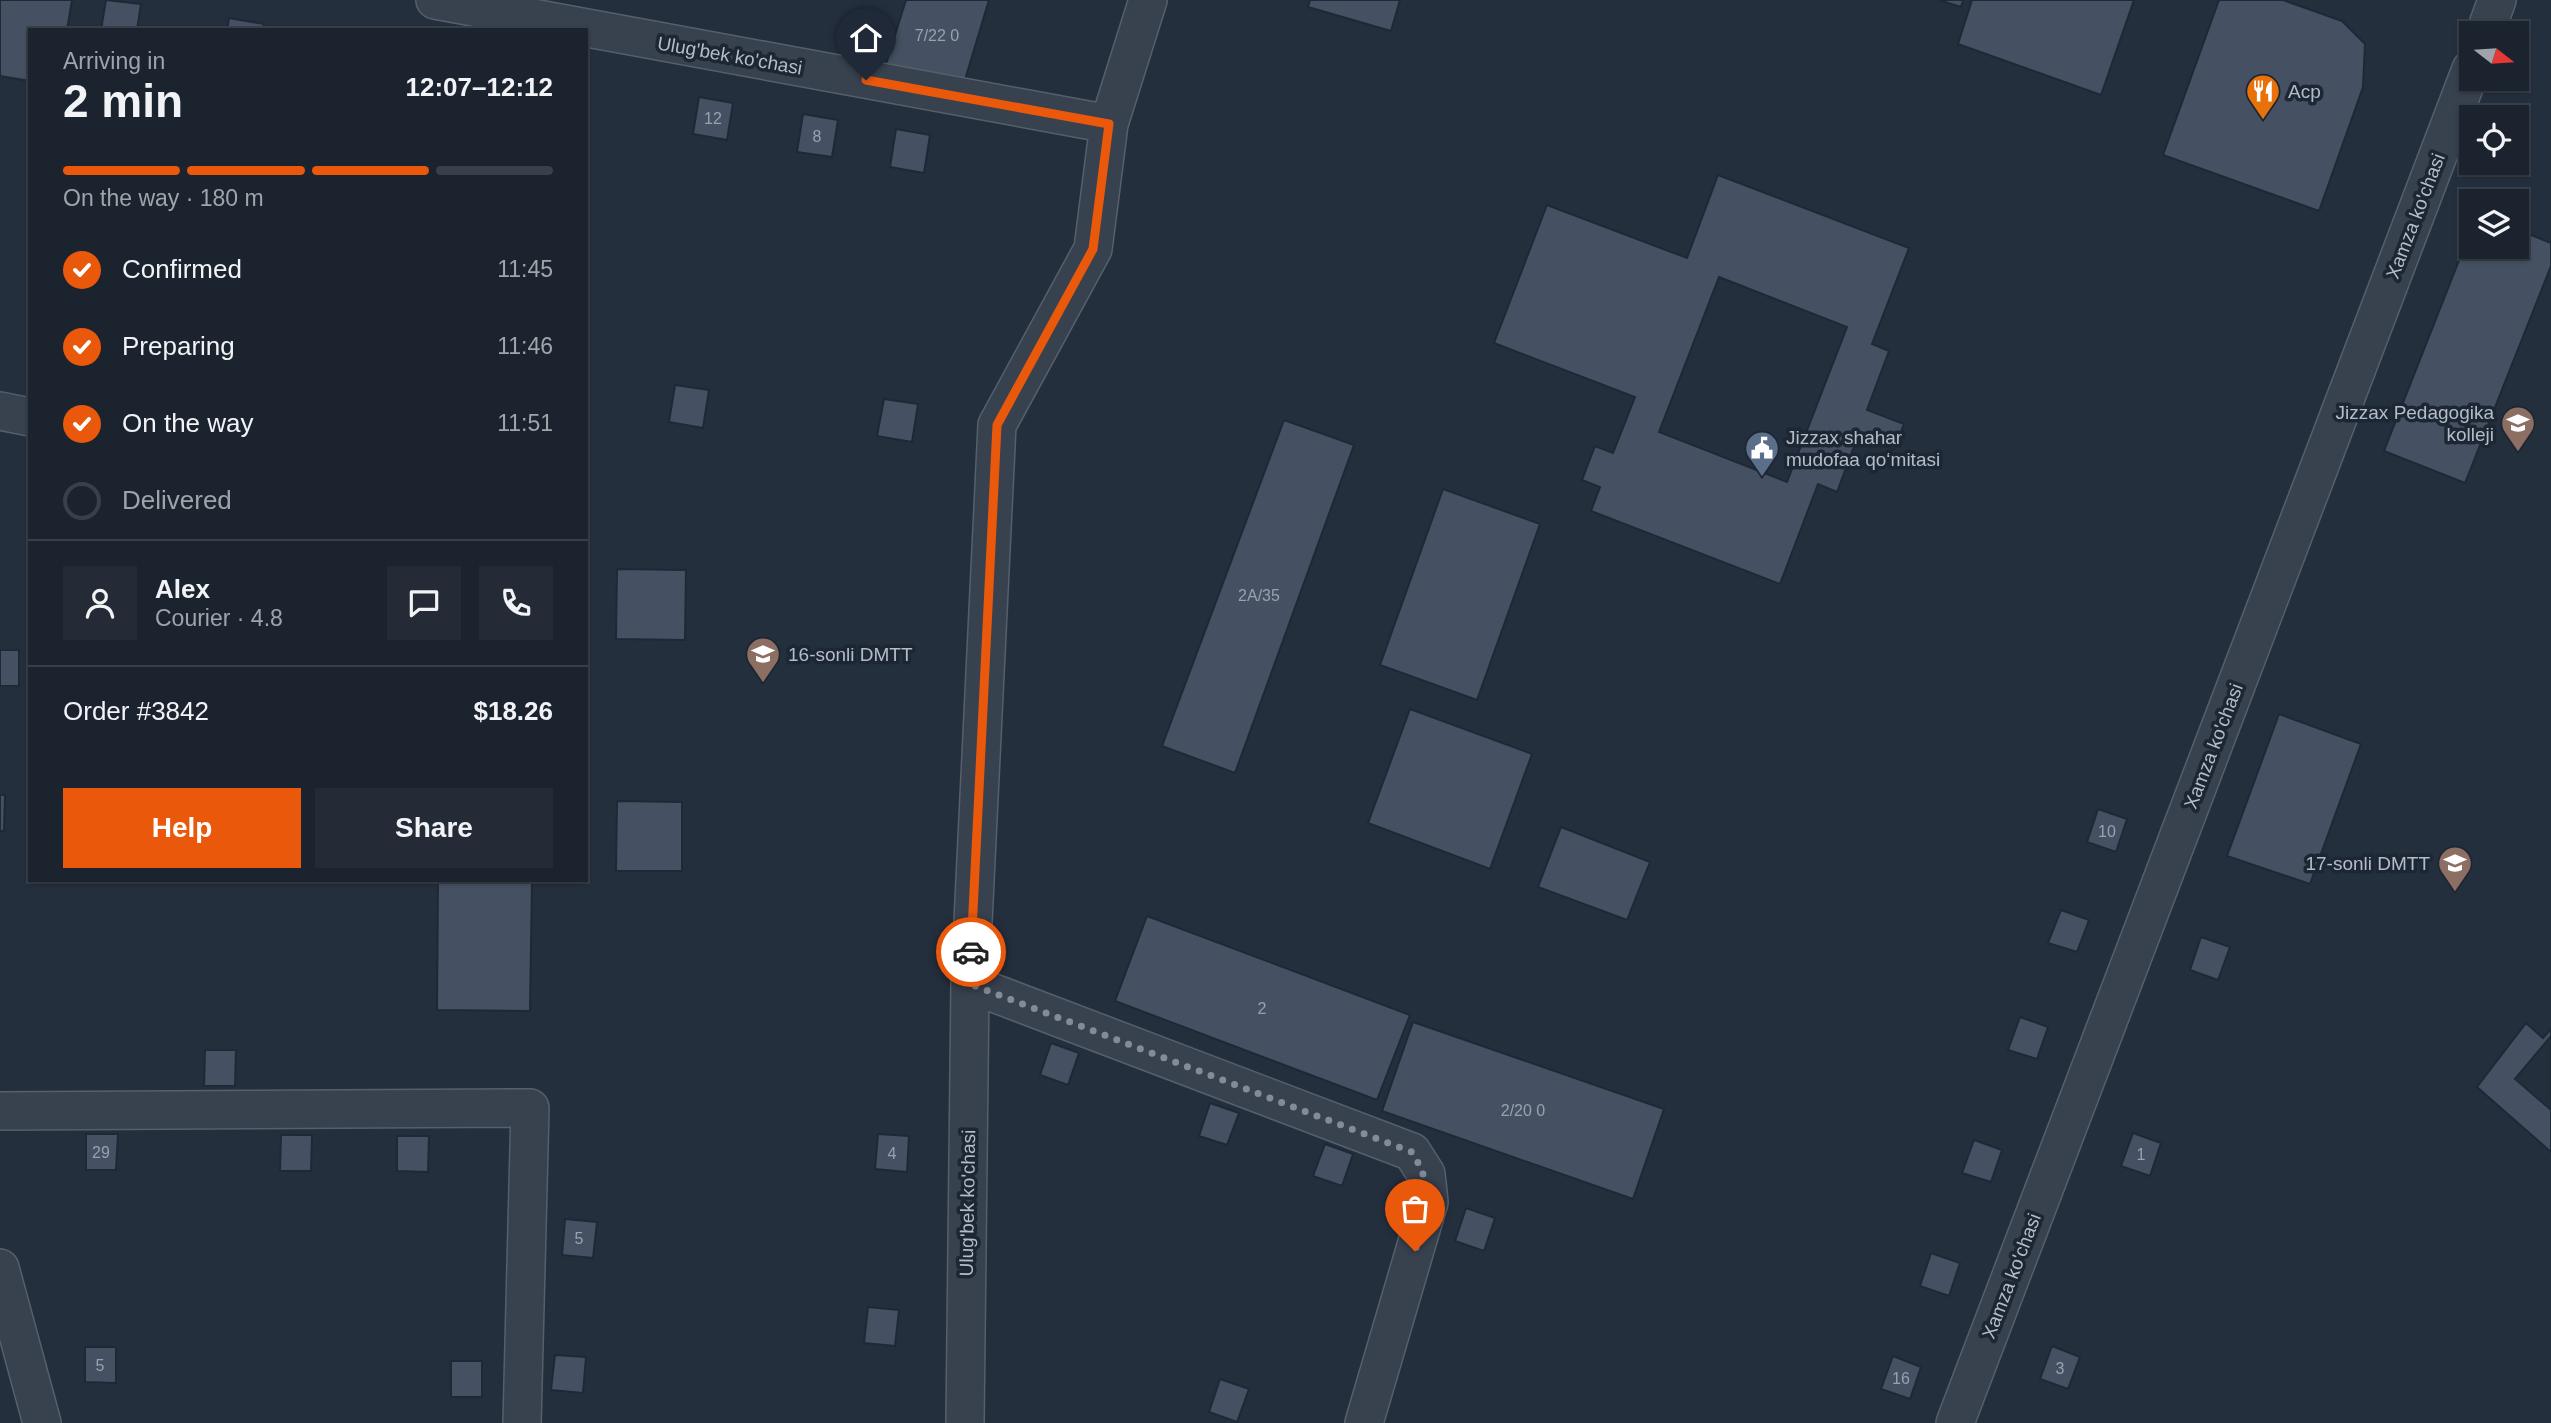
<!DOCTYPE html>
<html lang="en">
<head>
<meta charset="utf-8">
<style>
  body { margin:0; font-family:Helvetica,sans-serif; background:#242b36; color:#f1f3f6; height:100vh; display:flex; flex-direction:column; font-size:26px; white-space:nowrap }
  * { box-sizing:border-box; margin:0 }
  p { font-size:23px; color:#a0a4aa }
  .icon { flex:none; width:38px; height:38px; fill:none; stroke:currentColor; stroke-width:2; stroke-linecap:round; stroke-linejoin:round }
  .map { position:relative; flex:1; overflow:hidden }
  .side { position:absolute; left:28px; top:28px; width:560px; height:854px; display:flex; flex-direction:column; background:#1b232e; border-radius:0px; box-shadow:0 2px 5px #0004,0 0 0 2px #39404a }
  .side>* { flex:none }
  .needle { width:46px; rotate:107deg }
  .fabs { position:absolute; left:2459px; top:21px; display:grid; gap:14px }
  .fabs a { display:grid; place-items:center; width:70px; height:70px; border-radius:0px; background:#1b232e; box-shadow:0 2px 5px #0004,0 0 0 2px #39404a; font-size:35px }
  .pin { position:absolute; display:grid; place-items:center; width:60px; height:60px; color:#fff; margin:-72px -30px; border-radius:50% 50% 50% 0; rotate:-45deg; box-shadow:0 0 7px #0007 }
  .pin .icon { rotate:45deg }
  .courier { position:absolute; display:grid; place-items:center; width:70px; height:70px; margin:-35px; border:5px solid #ea580c; border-radius:50%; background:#fff; color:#222; box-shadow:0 2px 9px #0007 }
  .overview em { font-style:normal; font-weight:600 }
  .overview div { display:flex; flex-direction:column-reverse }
  .overview { display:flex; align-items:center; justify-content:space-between; height:119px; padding:0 35px }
  h1 { font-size:46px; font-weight:600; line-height:52px }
  .bar { display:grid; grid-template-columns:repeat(4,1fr); gap:10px 7px; align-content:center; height:84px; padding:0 35px }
  .bar i { height:9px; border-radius:5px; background:#39404a }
  .bar .active { background:#ea580c }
  .bar p { grid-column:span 4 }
  .line { display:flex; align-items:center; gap:18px; padding:0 35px; border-top:2px solid #39404a }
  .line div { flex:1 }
  .round { display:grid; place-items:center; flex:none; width:74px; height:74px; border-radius:0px; background:#242b36 }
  ol { padding:0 35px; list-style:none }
  li { display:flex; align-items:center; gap:21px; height:77px }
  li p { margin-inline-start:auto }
  li .icon { padding:7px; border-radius:50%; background:#ea580c; color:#fff; stroke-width:4 }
  li:last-child { color:#a0a4aa }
  li i { width:38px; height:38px; border:4px solid #39404a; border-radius:50% }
  .primary-button { display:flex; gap:14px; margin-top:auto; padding:14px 35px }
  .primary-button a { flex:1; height:80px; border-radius:0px; background:#ea580c; color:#fff; font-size:28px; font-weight:600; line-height:80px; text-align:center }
  .primary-button a+a { background:#242b36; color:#f1f3f6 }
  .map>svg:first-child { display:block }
  .building { fill:#455162; stroke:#1f2835; stroke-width:2; fill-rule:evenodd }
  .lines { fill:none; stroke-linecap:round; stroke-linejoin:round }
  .street-casing { stroke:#565f6c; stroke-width:40 }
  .street { stroke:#38414e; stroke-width:37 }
  .done { stroke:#828b98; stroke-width:7; stroke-dasharray:0 12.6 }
  .route { stroke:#ea580c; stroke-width:9 }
  .labels { text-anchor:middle; stroke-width:7; stroke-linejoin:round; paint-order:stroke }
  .number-label { font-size:16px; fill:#98a1af }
  .street-label { font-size:19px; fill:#b4bcc9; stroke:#1d2633 }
  .poi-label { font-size:19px; fill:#b4bcc9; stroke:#1d2633; text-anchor:start }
</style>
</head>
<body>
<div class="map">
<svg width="2551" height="1423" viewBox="0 0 2551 1423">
  <rect width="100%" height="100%" fill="#242f3e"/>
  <path class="building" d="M0,0H72L67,30H30V81L0,76Z
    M106,0L141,4L137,30H101Z
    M906,0H989L961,93L884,70Z
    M1310,0H1400L1391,31L1308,7Z
    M1939,0H1963L1961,7Z
    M1972,0H2134L2101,95L1958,44Z
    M2219,0H2283L2342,21L2365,44L2363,87L2319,211L2163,155Z
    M229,18L264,24L263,30H227Z
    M699,97L733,103L727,140L693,134Z
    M803,114L838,120L832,157L797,152Z
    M896,129L930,135L924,173L890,167Z
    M1718,175L1909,248L1872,344L1889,351L1867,410L1904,424L1894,449L1858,436L1837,492L1818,484L1780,584L1591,511L1600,487L1582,480L1595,446L1613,453L1635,397L1494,343L1547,205L1687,258ZM1719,277L1847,327L1787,482L1659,432Z
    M2516,229L2551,243V266L2465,483L2384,451L2471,230V247H2516Z
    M675,385L709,390L703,428L669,422Z
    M884,399L918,404L912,442L877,436Z
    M1284,420L1354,445L1235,773L1162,746Z
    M1443,489L1540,524L1477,700L1380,665Z
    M617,569L686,570L685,640L616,639Z
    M0,650H19V686H0Z
    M1410,709L1532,754L1490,869L1368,823Z
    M2279,714L2361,744L2310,884L2227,856Z
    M0,795H5L4,831H0Z
    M617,801L682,802V871H616Z
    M2098,809L2127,819L2116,852L2087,842Z
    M1561,827L1650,862L1627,920L1538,887Z
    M438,880H532L530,1011L437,1010Z
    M2061,910L2089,920L2077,952L2048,943Z
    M1147,916L1410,1015L1377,1100L1115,1001Z
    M2201,937L2230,947L2218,980L2190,970Z
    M2020,1017L2048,1027L2037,1059L2008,1050Z
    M1413,1022L1664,1109L1633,1199L1382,1111Z
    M2526,1023L2543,1038L2551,1029V1152L2477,1087Z
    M2551,1036V1110L2515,1079Z
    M1051,1043L1079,1053L1068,1085L1040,1075Z
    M205,1050H236L235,1086H204Z
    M1210,1103L1239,1113L1227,1145L1199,1136Z
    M2133,1133L2161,1143L2150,1176L2121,1166Z
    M86,1134H118L116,1170H86Z
    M878,1134L909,1136L907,1172L875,1169Z
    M281,1135H312L311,1171H280Z
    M397,1136H429L428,1172L397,1171Z
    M1974,1140L2002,1150L1991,1182L1962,1173Z
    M1325,1144L1353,1154L1342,1186L1313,1176Z
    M1466,1208L1495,1218L1484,1251L1455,1241Z
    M565,1219L597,1222L593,1258L562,1255Z
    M1931,1253L1960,1263L1949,1296L1920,1286Z
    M868,1307L899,1310L895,1346L864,1343Z
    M2052,1346L2080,1357L2068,1389L2040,1379Z
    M85,1347H116V1383L85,1382Z
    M555,1355L586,1357L583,1393L551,1390Z
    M1893,1356L1921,1367L1910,1399L1881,1389Z
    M451,1361H482V1397H451Z
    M1220,1379L1249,1389L1237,1422L1209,1412Z"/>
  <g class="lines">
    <g class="street-casing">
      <path id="street" d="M435,0L1109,124L1148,0
        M2485,33L2497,0
        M0,411L30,417
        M970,984L1412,1152L1426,1174L1429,1202L1364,1423
        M0,1111L530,1108L522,1423
        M0,1268L42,1423
        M965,1423L970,984L997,425L1093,249L1109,124
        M1955,1423L2471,69"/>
    </g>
    <use href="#street" class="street"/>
  </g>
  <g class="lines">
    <path class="done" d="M971,952L970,984L1412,1152C1436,1191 1427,1210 1415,1251"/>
    <path class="route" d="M866,80L1109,124L1093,249L997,425L971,952"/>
  </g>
  <defs>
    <g id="restaurant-pin" transform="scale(1.75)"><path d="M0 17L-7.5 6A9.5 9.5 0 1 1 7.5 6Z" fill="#e8710a" stroke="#1d2633"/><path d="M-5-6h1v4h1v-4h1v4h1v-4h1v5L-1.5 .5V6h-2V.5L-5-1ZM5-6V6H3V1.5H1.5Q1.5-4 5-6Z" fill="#fff"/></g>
    <g id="university-pin" transform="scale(1.75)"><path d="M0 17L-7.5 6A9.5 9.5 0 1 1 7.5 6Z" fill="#8d6e63" stroke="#1d2633"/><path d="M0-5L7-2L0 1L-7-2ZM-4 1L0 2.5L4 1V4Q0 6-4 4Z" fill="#fff"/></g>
    <g id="civic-pin" transform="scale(1.75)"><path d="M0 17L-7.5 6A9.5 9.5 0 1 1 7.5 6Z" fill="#5c6f8a" stroke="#1d2633"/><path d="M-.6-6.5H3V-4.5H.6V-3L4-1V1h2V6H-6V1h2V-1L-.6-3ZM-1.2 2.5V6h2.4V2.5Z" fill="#fff"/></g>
    <g id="school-pin" transform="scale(1.75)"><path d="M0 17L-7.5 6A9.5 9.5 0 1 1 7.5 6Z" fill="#8d6e63" stroke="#1d2633"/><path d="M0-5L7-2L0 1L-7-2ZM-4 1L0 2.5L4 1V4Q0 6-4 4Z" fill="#fff"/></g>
  </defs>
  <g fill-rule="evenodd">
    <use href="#restaurant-pin" x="2263" y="91"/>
    <use href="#university-pin" x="2518" y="423"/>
    <use href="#civic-pin" x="1762" y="448"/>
    <use href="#school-pin" x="763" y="654"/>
    <use href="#school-pin" x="2455" y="863"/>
  </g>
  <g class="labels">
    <g class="number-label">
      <text x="937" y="41">7/22 0</text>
      <text x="713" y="124">12</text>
      <text x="817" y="142">8</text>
      <text x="1259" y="601">2А/35</text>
      <text x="2107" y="837">10</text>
      <text x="1262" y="1014">2</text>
      <text x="1523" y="1116">2/20 0</text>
      <text x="101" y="1158">29</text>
      <text x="892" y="1159">4</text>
      <text x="2141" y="1160">1</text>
      <text x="579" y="1244">5</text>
      <text x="100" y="1371">5</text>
      <text x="2060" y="1374">3</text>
      <text x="1901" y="1384">16</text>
    </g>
    <g class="street-label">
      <text transform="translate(730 55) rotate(10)" y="7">Ulug'bek ko'chasi</text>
      <text transform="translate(2415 216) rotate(-69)" y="7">Xamza ko'chasi</text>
      <text transform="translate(2213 746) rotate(-69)" y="7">Xamza ko'chasi</text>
      <text transform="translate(967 1203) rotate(-89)" y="7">Ulug'bek ko'chasi</text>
      <text transform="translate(2011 1276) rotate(-69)" y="7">Xamza ko'chasi</text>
    </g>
    <g class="poi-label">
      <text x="2288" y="98">Аср</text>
      <text x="2494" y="419" text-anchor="end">Jizzax Pedagogika<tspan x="2494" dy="22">kolleji</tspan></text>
      <text x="1786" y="444">Jizzax shahar<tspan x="1786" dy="22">mudofaa qoʻmitasi</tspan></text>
      <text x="788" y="661">16-sonli DMTT</text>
      <text x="2430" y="870" text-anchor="end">17-sonli DMTT</text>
    </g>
  </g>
</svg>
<div class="fabs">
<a><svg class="needle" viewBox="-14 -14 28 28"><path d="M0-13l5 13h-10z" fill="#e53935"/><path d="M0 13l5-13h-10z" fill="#a0a4aa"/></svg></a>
<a><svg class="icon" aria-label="locate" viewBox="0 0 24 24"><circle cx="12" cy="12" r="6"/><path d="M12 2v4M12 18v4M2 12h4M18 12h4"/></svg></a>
<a><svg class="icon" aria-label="layers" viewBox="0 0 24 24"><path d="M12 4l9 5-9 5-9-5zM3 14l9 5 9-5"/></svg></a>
</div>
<div class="pin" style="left:1415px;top:1251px;background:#ea580c"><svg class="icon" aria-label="bag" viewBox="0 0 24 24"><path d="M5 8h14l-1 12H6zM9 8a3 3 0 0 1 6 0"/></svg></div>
<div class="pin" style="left:866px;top:80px;background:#1f2937"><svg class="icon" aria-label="home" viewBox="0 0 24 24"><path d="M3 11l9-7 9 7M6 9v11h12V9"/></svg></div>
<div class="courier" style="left:971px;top:952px"><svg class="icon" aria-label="car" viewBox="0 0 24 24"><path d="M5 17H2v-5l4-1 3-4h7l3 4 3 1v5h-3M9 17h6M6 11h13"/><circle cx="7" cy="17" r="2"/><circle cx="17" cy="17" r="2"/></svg></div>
<section class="side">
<div class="overview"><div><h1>2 min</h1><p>Arriving in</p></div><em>12:07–12:12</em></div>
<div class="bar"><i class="active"></i><i class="active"></i><i class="active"></i><i></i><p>On the way · 180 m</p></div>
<ol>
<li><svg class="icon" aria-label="check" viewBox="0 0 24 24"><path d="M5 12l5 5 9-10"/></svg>Confirmed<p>11:45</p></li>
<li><svg class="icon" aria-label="check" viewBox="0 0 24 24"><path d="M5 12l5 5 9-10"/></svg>Preparing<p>11:46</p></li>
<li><svg class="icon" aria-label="check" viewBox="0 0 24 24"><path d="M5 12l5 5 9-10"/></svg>On the way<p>11:51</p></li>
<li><i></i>Delivered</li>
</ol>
<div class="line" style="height:126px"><a class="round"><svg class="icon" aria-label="person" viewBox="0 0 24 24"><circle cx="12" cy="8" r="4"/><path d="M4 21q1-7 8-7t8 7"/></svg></a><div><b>Alex</b><p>Courier · 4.8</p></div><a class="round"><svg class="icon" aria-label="chat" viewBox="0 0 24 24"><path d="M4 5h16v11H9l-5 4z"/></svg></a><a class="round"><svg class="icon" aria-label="phone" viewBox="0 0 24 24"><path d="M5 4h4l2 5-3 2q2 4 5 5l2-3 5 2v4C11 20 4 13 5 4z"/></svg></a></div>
<div class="line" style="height:91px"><div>Order #3842</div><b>$18.26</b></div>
<div class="primary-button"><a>Help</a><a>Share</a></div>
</section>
</div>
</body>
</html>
